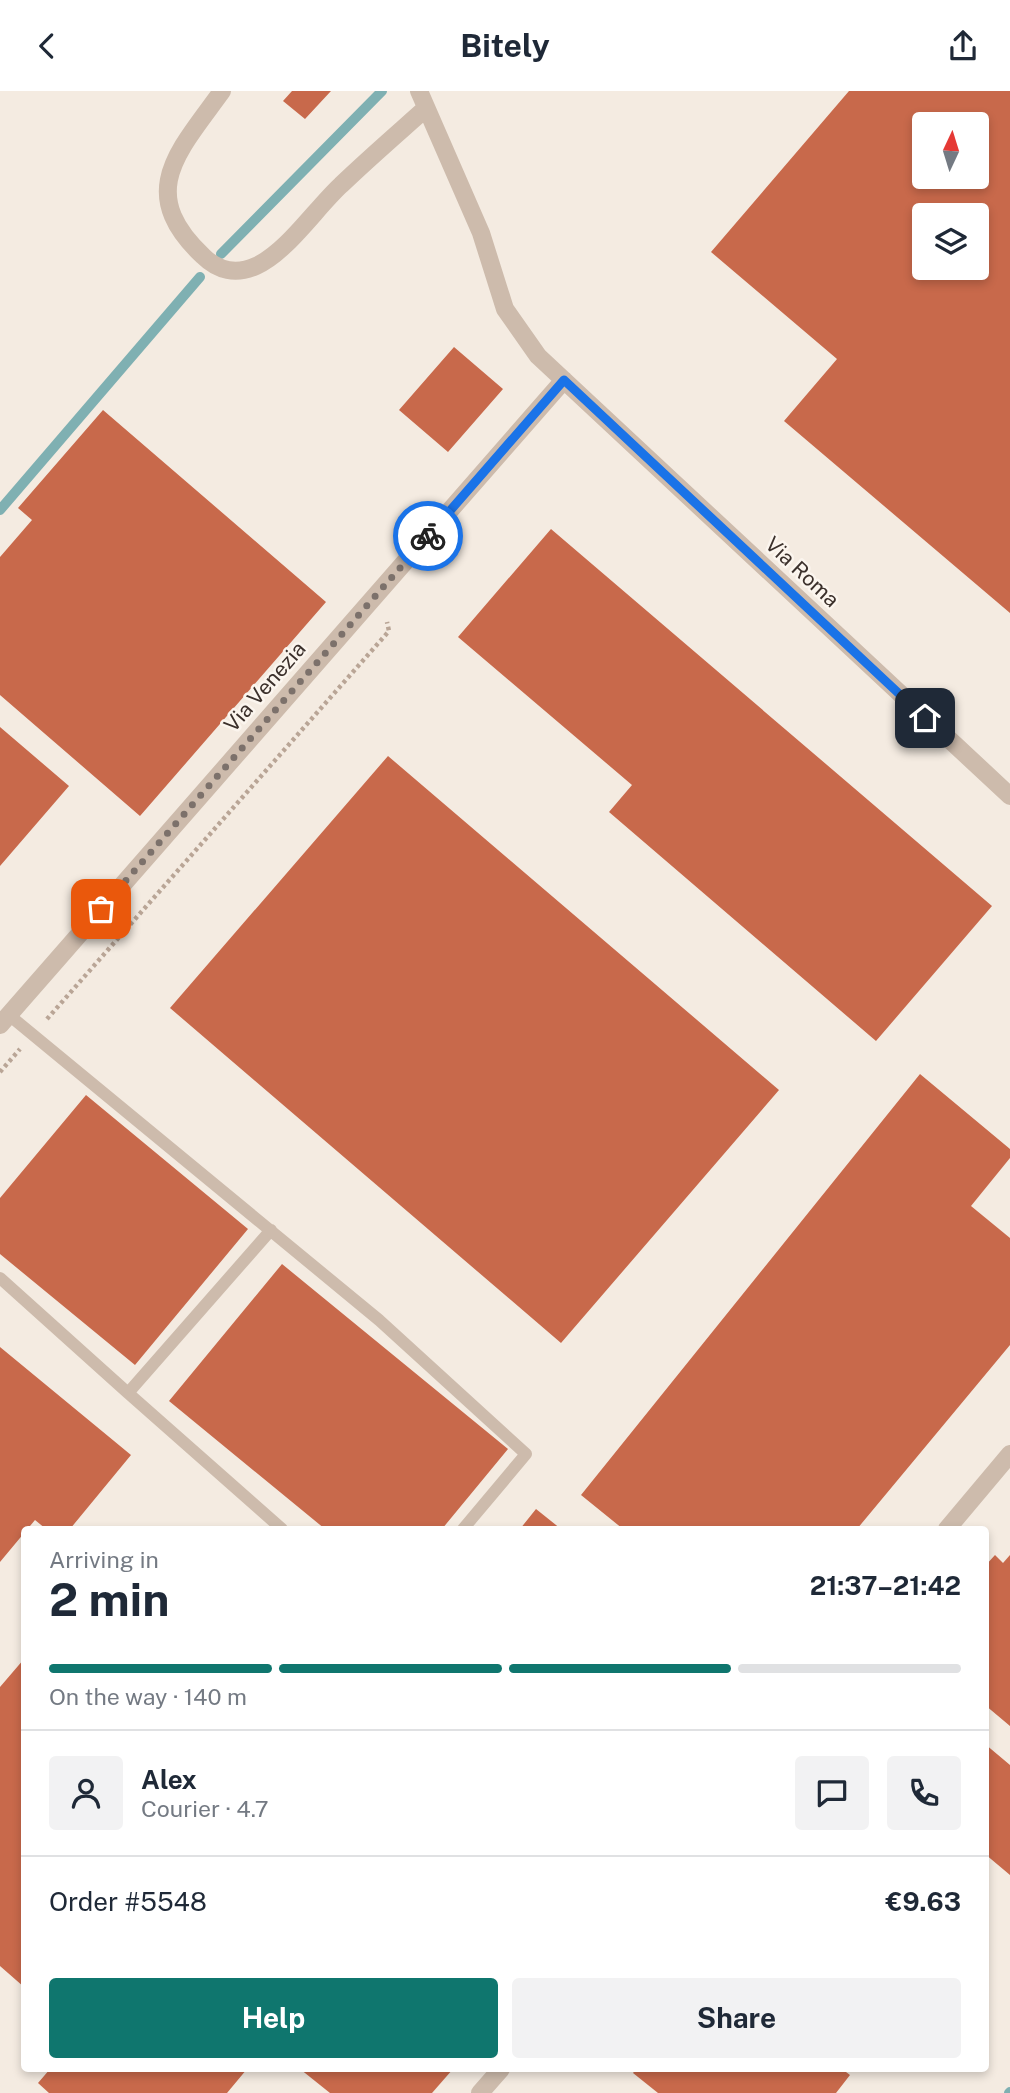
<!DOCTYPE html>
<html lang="en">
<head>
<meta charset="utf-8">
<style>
  body { margin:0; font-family:"Public Sans",sans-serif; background:#f2f2f3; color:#1f2937; height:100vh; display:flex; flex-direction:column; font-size:26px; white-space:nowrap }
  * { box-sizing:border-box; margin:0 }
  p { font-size:23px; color:#747a83 }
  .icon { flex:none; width:38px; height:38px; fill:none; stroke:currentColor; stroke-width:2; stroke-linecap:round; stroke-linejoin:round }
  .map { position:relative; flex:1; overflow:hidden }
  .drawer { position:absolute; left:21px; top:1435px; width:968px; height:546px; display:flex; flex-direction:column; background:#fff; border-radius:7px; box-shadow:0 4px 10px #0003 }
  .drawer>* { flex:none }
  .needle { width:46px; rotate:4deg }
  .tools { position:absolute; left:912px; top:21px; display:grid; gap:14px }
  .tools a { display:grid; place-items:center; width:77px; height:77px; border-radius:7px; background:#fff; box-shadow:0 4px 10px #0003; font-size:35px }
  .pin { position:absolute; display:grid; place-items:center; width:60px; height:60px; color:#fff; margin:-30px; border-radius:14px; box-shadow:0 4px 10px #0006 }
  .courier { position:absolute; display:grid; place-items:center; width:70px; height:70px; margin:-35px; border:5px solid #1a73e8; border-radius:50%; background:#fff; color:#222; box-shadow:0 2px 9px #0007 }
  .summary em { font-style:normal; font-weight:700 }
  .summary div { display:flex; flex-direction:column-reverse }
  .summary { display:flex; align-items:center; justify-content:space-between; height:119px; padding:0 28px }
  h1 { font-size:46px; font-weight:700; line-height:52px }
  .bar { display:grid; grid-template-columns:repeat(4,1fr); gap:10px 7px; align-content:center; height:84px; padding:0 28px }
  .bar i { height:9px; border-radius:5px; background:#e0e1e3 }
  .bar .on { background:#0f766e }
  .bar p { grid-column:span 4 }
  .line { display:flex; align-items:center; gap:18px; padding:0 28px; border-top:2px solid #e0e1e3 }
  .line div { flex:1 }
  .round { display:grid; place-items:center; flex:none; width:74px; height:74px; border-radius:7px; background:#f2f2f3 }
  .cta { display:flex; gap:14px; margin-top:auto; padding:14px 28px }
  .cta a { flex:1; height:80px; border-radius:7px; background:#0f766e; color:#fff; font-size:28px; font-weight:700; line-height:80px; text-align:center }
  .cta a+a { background:#f2f2f3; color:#1f2937 }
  header { display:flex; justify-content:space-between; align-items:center; height:91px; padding:0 28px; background:#fff; font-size:32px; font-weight:700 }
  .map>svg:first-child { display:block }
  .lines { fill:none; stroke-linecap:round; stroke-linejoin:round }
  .stream { stroke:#7fb0b2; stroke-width:10 }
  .building { fill:#c8694b; fill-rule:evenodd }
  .path { stroke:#b9a596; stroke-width:4.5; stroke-dasharray:3.5 3.5; stroke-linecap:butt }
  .lane { stroke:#cdbbac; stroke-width:12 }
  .street { stroke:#cdbbac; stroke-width:18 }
  .done { stroke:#7c716b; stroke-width:7; stroke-dasharray:0 12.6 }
  .route { stroke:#1a73e8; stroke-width:9 }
  .labels { text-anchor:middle; stroke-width:5; stroke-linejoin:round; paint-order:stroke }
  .street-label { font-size:21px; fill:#3b302b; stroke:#fbf5ee }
</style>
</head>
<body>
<header><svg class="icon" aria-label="back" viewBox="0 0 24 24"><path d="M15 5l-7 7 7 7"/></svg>Bitely<svg class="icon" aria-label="share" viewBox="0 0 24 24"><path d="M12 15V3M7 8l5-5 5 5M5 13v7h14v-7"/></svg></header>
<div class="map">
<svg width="1010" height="2002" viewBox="0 0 1010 2002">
  <rect width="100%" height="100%" fill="#f4ebe1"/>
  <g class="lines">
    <path class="stream" d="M221,163L382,0
      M0,419L200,186
      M1009,2002L1010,2001"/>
  </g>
  <path class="building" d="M292,0H331L305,28L283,10Z
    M849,0H1010V522L784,330L837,268L711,161ZM924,33H976V86H924ZM924,124H976V177H924Z
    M454,256L503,298L448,361L399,319Z
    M103,319L326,511L140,725L0,604V466L32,429L18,417Z
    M551,438L992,815L876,950L609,721L632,694L458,546Z
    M0,636L69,695L0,775Z
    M388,665L779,999L561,1252L170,917Z
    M920,983L1010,1058V1067L971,1115L1010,1147V1254L857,1438H623L581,1404Z
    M86,1004L248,1138L135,1274L0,1163V1107Z
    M282,1173L508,1358L442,1438H325L169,1310Z
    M0,1256L131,1364L70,1438H46L35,1429L0,1471Z
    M536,1418L561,1438H520Z
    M995,1464L1003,1472L1010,1464V1635L985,1614V1475Z
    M24,1568V1896L0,1875V1596Z
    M985,1653L1010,1674V1784L985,1763Z
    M50,1978H247L227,2002H49L38,1992Z
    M300,1978H453L432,2002H330Z
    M636,1978H842L850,1984L836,2002H658L633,1982Z"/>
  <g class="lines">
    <path class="path" d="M47,928L389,540L387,531
      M0,981L20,958"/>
    <path class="lane" d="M9,924L379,1229L526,1363L463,1438
      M271,1139L128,1302L282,1438
      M0,1187L128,1302"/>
    <path class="street" d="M222,0C179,60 135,101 203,165C218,180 236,184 256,175C287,161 316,117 341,94C368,68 397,43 425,18
      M419,0L481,142L505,218L538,265L1010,705
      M0,934L564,289
      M947,1438L1010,1363
      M480,2002L501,1978"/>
  </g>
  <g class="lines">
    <path class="done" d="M101,818L428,445"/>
    <path class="route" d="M428,445L564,289L925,627"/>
  </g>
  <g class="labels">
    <g class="street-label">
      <text transform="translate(802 481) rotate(43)" y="7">Via Roma</text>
      <text transform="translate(265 596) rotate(-49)" y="7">Via Venezia</text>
    </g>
  </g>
</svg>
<div class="tools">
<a><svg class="needle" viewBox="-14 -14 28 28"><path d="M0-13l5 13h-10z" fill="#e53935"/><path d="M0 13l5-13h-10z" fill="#747a83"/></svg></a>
<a><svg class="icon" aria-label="layers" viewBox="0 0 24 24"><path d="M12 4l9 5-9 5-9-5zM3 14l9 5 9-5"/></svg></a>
</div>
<div class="pin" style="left:101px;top:818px;background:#ea580c"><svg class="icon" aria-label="bag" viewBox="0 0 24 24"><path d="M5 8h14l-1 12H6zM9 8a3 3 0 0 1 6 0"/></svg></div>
<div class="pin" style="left:925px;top:627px;background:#1f2937"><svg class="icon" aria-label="home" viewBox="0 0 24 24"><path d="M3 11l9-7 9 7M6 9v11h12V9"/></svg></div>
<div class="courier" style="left:428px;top:445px"><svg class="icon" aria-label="bike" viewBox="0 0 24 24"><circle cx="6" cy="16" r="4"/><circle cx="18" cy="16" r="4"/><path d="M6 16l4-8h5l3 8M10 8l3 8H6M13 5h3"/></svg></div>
<section class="drawer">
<div class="summary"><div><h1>2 min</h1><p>Arriving in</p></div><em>21:37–21:42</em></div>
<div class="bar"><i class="on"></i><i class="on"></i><i class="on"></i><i></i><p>On the way · 140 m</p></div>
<div class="line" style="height:126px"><a class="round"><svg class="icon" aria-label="person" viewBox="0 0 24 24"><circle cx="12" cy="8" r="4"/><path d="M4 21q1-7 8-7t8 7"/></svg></a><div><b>Alex</b><p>Courier · 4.7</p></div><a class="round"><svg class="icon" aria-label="chat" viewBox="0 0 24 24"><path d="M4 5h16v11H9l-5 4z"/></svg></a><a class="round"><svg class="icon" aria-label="phone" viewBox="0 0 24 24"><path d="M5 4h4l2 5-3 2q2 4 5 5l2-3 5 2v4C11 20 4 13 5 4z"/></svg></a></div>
<div class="line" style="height:91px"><div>Order #5548</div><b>€9.63</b></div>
<div class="cta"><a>Help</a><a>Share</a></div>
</section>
</div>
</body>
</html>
